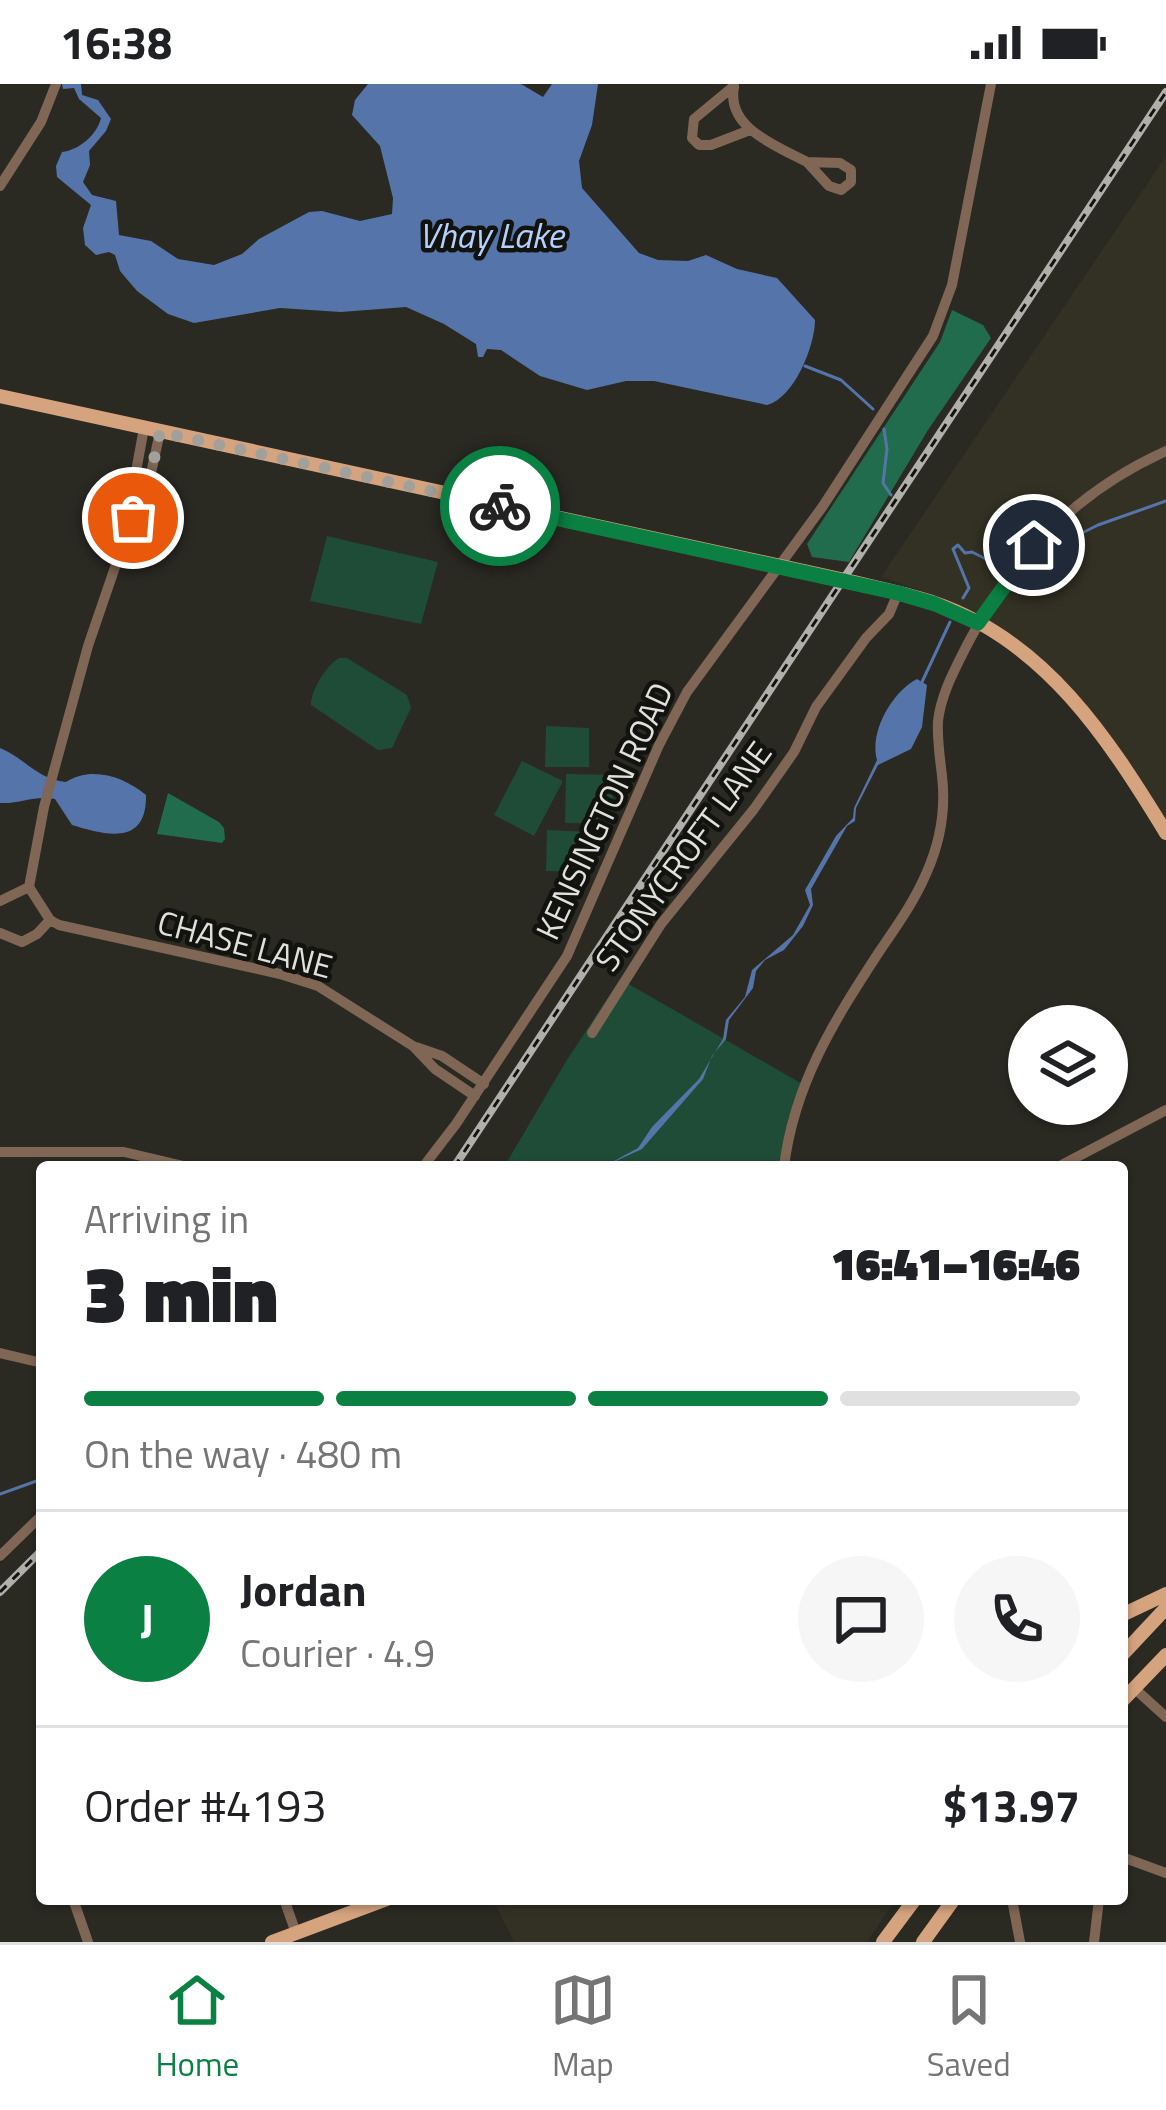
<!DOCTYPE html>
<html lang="en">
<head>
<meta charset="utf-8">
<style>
  body { margin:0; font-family:"Titillium Web",sans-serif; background:#f6f6f6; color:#202124; height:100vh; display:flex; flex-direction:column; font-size:45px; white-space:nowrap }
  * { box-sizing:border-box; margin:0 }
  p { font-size:39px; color:#757577 }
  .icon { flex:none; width:66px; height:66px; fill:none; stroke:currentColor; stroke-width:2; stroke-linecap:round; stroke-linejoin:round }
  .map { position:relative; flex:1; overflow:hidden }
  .drawer { position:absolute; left:36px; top:1077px; width:1092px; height:744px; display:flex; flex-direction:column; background:#fff; border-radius:12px; box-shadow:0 3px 9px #0004 }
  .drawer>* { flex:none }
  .buttons { position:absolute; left:1008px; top:921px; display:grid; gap:24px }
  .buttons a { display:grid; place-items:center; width:120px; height:120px; border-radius:50%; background:#fff; box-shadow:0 3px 9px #0004; font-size:60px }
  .pin { position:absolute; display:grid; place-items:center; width:102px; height:102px; color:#fff; margin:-51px; border:6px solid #fff; border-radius:50%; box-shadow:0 3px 12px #0007 }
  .courier { position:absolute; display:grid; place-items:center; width:120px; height:120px; margin:-60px; border:9px solid #0b8043; border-radius:50%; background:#fff; color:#222; box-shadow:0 3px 15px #0007 }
  .head em { font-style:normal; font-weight:800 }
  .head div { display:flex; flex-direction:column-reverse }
  .head { display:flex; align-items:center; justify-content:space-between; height:204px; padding:0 48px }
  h1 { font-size:78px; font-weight:800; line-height:90px }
  .bar { display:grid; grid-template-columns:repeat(4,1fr); gap:18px 12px; align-content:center; height:144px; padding:0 48px }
  .bar i { height:15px; border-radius:9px; background:#e0e0e0 }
  .bar .selected { background:#0b8043 }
  .bar p { grid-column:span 4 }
  .line { display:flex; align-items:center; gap:30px; padding:0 48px; border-top:3px solid #e0e0e0 }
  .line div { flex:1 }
  .round { display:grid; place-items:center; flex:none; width:126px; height:126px; border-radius:63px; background:#f6f6f6 }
  .status { display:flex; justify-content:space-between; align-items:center; height:84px; padding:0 60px; background:#fff; direction:ltr }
  .status svg { height:33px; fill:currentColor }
  .tab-bar { display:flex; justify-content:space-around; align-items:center; height:168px; border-top:3px solid #e0e0e0; background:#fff; font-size:33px; color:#757577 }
  .tab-bar a { display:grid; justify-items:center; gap:6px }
  .tab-bar .selected { color:#0b8043 }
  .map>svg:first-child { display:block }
  .built { fill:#333124 }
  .green { fill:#1f4c37 }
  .forest { fill:#216c4c }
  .water { fill:#5575aa }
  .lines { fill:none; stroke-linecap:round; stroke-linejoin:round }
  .stream { stroke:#5575aa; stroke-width:3 }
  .minor { stroke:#7f6655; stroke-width:10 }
  .major { stroke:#d5a37e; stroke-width:14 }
  .rail-casing { stroke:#b0afaa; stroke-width:8 }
  .rail { stroke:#12120f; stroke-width:3; stroke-dasharray:9; stroke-linecap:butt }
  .done { stroke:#a1a09b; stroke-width:12; stroke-dasharray:0 21.6 }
  .route { stroke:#0b8043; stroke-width:15 }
  .labels { text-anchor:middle; stroke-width:9; stroke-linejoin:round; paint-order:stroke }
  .street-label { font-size:33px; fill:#e1e0dc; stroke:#12120f }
  .water-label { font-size:36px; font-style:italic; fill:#b3d0fe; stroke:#12120f }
</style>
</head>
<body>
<div class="status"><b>16:38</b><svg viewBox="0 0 49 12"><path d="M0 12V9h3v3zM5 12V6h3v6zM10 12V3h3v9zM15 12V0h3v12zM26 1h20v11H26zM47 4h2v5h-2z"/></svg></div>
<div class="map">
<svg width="1166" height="1858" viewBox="0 0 1166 1858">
  <rect width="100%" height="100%" fill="#2a2922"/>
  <path class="built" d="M1166,72V738L1086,621L1016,553L945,515L881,493Z
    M493,1815H896L867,1858H514Z"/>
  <path class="green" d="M327,452L438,478L421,540L310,517Z
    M339,574H347L407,611L411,624L392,664L378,666L311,621C311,606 326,582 339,574Z
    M546,642L589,644V683H545Z
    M522,677L563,697L534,752L494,731Z
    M566,690L614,691L612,740L565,739Z
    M547,746L592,748L589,788L546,787Z
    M620,895L804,1001L784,1083H504L565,979Z"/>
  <path class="forest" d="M952,226L983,241L991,254L928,346L849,478L812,473L807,460L940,258Z
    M168,709L219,738L224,744L225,755L222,759L157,750Z"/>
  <path class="water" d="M62,0H81L82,11L98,16L111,35L106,47L89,67L90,81L83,98L92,111L116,117L119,151L151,157L178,175L214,181L242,170L259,155L309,128L322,127L360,137L392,130L393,114L380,62L352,31L355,16L368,0H521L543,13L552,0H598L592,41L579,77L582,104L639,169L658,176L688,177L706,171L737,185L777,194L815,236C815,262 794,314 767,321L654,297H626L587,306L540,292L501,266L487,265L483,273H478L476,260L444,240L406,223L341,228L280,224L194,239L168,230L137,207L120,187L115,171L109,168L96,171L85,161L83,144L91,121L57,93L56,82L62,68C79,66 97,51 101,34L79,15L74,4L63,5Z
    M917,595L927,601L922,643L911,665L878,681L856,724L855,737L847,742L811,805L813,821L803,842L784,866L765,876L756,887L753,904L729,936L726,955L712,972L703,995L642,1065L603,1083L638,1064L652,1043L699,995L723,955L726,936L745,913L752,886L793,851L810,821L805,806L836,752L853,734L854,724L877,676C869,648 892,608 917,595Z
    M0,664C26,675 37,695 66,698C91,682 123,692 146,711C147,763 105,751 72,741L55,715C34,711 21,720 0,719Z"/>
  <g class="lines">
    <path class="stream" d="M805,282L841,296L873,325
      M884,345L887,365L883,399L891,411
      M1046,467L1098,441L1166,417
      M963,514L969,504L953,465L958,461L965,469L972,468L994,479L1011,468
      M922,598L950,538
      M0,1410L42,1395"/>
    <path class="minor" d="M734,2L694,35L692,54L699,61H711L750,46
      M734,3C726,44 777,62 807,78
      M807,78L840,79L851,86V98L841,106L829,102Z
      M0,102L41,38L56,0
      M160,348L149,398L137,419L88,562L44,723L29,803L50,836L59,841L280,890L318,902L413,962L435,985L475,1012
      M137,416L135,393L144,344
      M0,817L29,803
      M0,849L22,858L37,850L50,836
      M592,949L661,840L754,725L794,668L816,623L866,554L889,530L898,509
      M416,963L442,972L484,1000
      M0,1068H124L188,1083
      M423,1083L456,1040L567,872L659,661L687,608L823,422L933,252L952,201L991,0
      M784,1083C794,1000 834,937 879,868C896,843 914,818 926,790C940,759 946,726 942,692C940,674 937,656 938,637C941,610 955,585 967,561C1011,475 1077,407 1166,367
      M1058,1083L1166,1026
      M0,1269L42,1279
      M0,1472L42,1431
      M1134,1604L1166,1633
      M1122,1773L1166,1789
      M73,1815L88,1858
      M284,1815L296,1849
      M1012,1815L1020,1858
      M1094,1858L1099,1815"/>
    <path class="major" d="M0,312L854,498C881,505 909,510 935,519C1045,557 1108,654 1166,749
      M1122,1531L1166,1510
      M1122,1571L1166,1524
      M1122,1617L1166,1571
      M272,1858L387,1815
      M883,1858L915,1815
      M923,1858L954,1815"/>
    <g class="rail-casing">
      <path id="rail" d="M454,1083L1166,8
        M0,1508L42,1466"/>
    </g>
    <use href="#rail" class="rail"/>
  </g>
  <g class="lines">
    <path class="done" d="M133,434L149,398L160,348L500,422"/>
    <path class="route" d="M500,422L898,509L935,520L978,539L1034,461"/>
  </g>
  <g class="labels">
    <g class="street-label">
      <text transform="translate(604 727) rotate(-65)" y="12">KENSINGTON ROAD</text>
      <text transform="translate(683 772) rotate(-54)" y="12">STONYCROFT LANE</text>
      <text transform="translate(245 860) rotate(15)" y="12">CHASE LANE</text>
    </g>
    <g class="water-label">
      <text x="491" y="164">Vhay Lake</text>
    </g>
  </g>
</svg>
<div class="buttons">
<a><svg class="icon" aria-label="layers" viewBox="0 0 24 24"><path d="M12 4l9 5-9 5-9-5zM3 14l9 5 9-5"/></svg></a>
</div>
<div class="pin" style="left:133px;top:434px;background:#ea580c"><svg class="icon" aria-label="bag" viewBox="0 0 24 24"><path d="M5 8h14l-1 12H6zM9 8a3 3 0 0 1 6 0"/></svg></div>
<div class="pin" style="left:1034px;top:461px;background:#1f2937"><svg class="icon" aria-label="home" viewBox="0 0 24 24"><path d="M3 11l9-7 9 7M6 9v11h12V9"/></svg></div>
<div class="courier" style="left:500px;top:422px"><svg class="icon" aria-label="bike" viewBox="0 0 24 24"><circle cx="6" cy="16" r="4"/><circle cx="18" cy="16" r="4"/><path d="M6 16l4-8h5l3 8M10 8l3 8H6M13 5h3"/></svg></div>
<section class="drawer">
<div class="head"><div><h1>3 min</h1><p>Arriving in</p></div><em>16:41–16:46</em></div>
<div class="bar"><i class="selected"></i><i class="selected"></i><i class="selected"></i><i></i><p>On the way · 480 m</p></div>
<div class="line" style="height:216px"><b class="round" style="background:#0b8043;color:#fff">J</b><div><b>Jordan</b><p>Courier · 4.9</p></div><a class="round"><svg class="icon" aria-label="chat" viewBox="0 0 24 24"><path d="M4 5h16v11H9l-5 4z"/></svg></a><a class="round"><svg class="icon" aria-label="phone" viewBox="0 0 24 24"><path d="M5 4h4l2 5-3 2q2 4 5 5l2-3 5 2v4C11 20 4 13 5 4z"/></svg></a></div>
<div class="line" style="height:156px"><div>Order #4193</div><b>$13.97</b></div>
</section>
</div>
<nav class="tab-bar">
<a class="selected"><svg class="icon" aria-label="home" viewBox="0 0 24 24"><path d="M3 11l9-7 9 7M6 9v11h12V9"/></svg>Home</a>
<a><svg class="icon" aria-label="map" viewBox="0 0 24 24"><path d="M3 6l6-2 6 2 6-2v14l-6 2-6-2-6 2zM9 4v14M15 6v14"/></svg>Map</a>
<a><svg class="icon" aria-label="saved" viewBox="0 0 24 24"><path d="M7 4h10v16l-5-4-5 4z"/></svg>Saved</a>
</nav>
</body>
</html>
